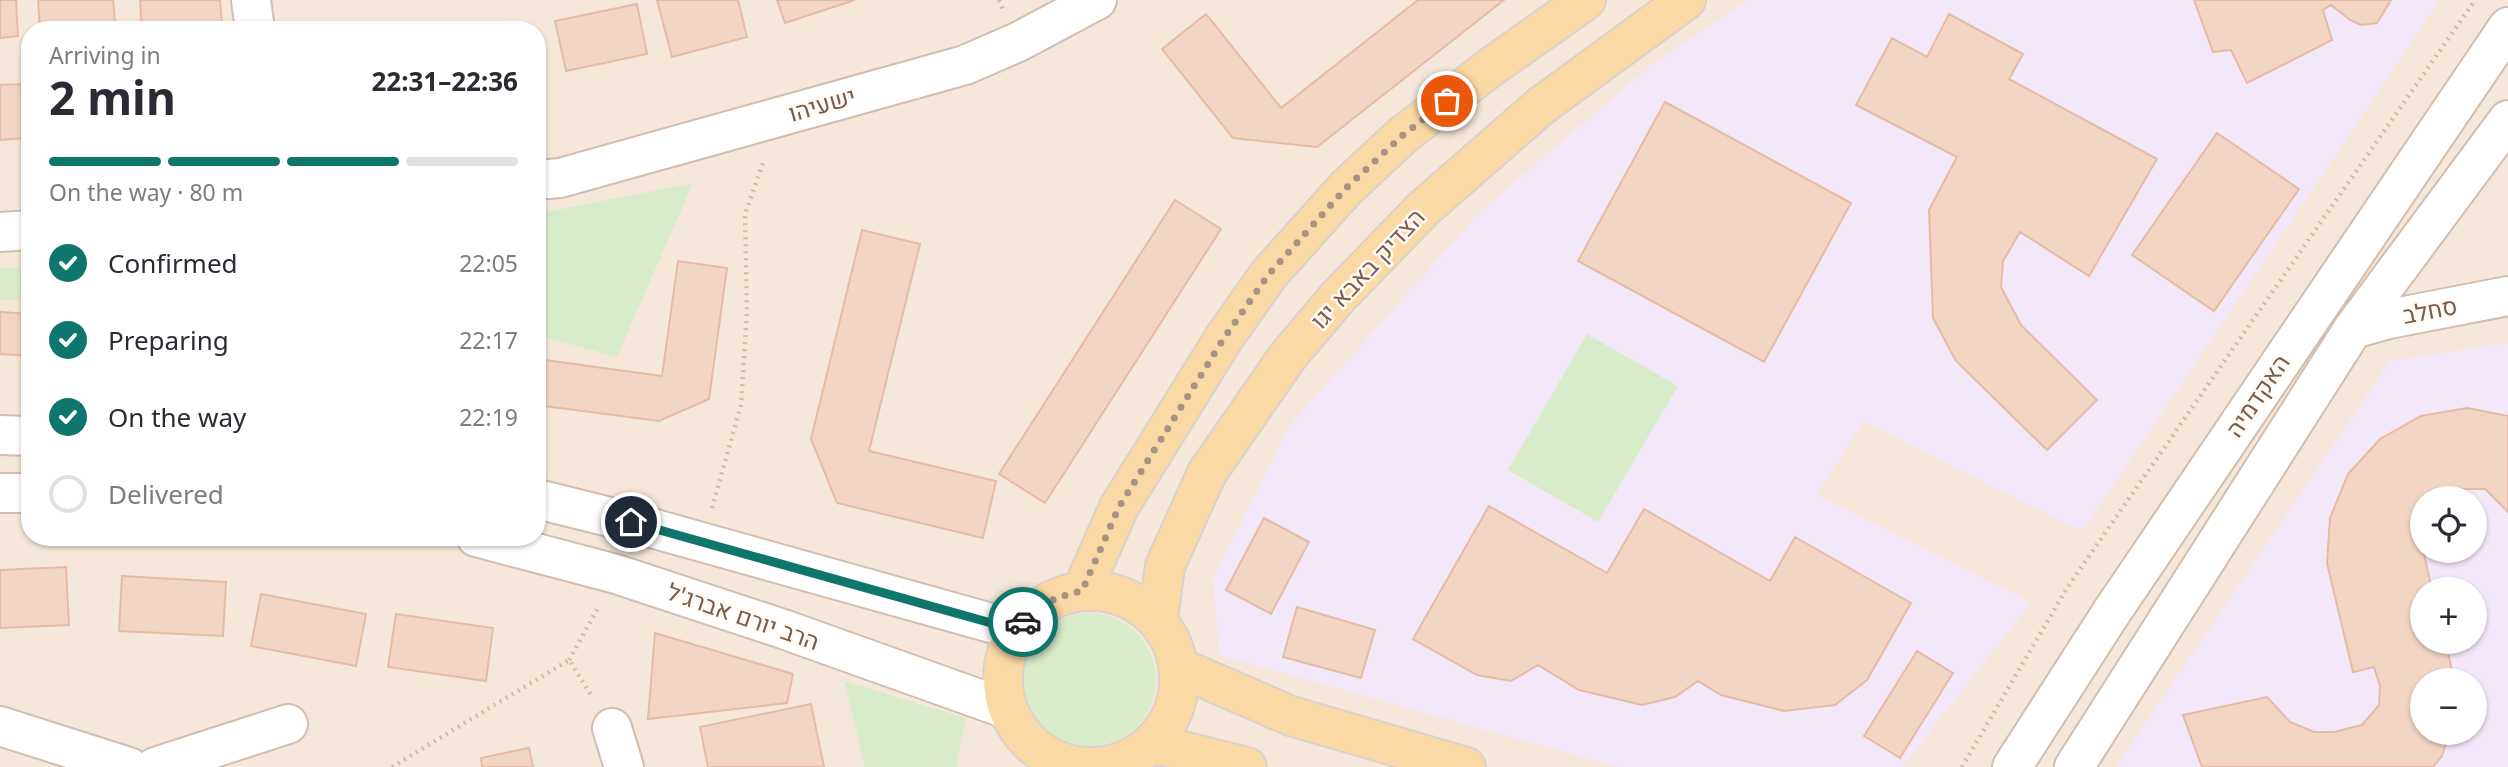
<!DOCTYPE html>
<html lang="en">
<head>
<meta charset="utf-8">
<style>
  body { margin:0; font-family:"Noto Sans",Heebo,sans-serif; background:#f7f7f7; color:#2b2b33; height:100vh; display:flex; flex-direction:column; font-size:26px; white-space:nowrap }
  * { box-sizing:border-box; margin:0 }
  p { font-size:23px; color:#7c7c81 }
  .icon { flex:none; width:38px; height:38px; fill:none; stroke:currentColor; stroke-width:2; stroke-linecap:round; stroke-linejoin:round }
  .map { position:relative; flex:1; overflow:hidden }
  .sheet { position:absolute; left:21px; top:21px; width:525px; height:525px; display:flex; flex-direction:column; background:#fff; border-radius:28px; box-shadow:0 2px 5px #0004 }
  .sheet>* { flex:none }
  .buttons { position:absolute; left:2410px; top:486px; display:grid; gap:14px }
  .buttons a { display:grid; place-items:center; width:77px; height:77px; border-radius:50%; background:#fff; box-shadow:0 2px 5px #0004; font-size:35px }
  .pin { position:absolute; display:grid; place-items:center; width:60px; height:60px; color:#fff; margin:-30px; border:4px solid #fff; border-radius:50%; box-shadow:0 2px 7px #0007 }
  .courier { position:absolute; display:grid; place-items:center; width:70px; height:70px; margin:-35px; border:5px solid #0f766e; border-radius:50%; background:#fff; color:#222; box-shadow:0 2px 9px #0007 }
  .head em { font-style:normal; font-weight:700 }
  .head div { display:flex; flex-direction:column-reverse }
  .head { display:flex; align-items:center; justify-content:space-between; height:119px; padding:0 28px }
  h1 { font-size:46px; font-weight:700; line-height:52px }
  .bar { display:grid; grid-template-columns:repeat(4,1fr); gap:10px 7px; align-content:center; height:84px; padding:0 28px }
  .bar i { height:9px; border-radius:5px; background:#e1e1e2 }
  .bar .active { background:#0f766e }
  .bar p { grid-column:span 4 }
  ol { padding:0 28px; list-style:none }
  li { display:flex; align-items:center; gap:21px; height:77px }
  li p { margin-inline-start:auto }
  li .icon { padding:7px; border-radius:50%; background:#0f766e; color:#fff; stroke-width:4 }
  li:last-child { color:#7c7c81 }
  li i { width:38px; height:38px; border:4px solid #e1e1e2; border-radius:50% }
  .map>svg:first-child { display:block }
  .residential { fill:#f5e8da; fill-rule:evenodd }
  .education { fill:#f3e8fa; fill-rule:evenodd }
  .green { fill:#d8ecc9 }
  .building { fill:#f3d5c3; stroke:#e6bba3; stroke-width:2 }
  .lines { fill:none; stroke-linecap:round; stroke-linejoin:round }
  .minor-casing { stroke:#d1beb0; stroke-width:42 }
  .major-casing { stroke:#dad1cd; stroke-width:42 }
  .path { stroke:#d9b8a5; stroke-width:4.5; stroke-dasharray:2 5; stroke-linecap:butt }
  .minor { stroke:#fff; stroke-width:38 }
  .major { stroke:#fbd9a5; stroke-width:38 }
  .done { stroke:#a89285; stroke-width:7; stroke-dasharray:0 12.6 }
  .route { stroke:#0f766e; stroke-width:9 }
  .labels { text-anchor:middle; stroke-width:5; stroke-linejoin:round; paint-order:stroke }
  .street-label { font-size:24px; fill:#7a5c4d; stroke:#fffaf3 }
</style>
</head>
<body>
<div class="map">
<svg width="2508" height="767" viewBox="0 0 2508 767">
  <rect width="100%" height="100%" fill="#fdf6ec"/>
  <path class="residential" d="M0,0H2508V767H0ZM30,30H537V537H30ZM2422,499H2474V551H2422ZM2422,590H2474V642H2422ZM2422,681H2474V733H2422Z"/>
  <path class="education" d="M1748,0H2440L2082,532L1864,421L1816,495L2031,603L1902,767H1618L1219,655L1213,578L1290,425L1481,211L1649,67Z
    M2508,343V767H2116L2390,361ZM2422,499H2474V551H2422ZM2422,590H2474V642H2422ZM2422,681H2474V733H2422Z"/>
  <path class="green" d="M693,183L617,357L537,335V214Z
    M0,268H30V299L0,300Z
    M1587,334L1678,386L1598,522L1508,470Z
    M1022 680a67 67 0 1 1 134 0a67 67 0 1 1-134 0Z
    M844,681L966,718L956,767H865Z"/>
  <path class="building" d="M0,0H16L18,36L0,38Z
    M38,0H113L115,22L40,29Z
    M140,0H220L222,24L142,30Z
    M657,0H738L747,37L672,57Z
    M777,0H855L785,23Z
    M1418,0H1504L1317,147L1233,138L1162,49L1206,14L1281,108Z
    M2194,0H2391L2377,23L2361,25L2350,20L2331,5L2323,10L2332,40L2247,83L2231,50L2213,52Z
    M637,4L647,54L566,71L555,21Z
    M1949,14L2023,54L2009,79L2157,159L2089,276L2020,232L2003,261L2001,287L2021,325L2097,400L2047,450L1956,361L1933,318L1929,210L1957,157L1856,105L1892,38L1927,57Z
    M21,84L25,138L0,140V85Z
    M1665,102L1851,203L1764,362L1578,261Z
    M2217,133L2299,189L2214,311L2132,255Z
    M1175,200L1221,229L1045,503L999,474Z
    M862,230L920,244L869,451L996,481L983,538L837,503L811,439Z
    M678,261L727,268L709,399L659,421L537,405V359L662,376Z
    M0,312L30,314V356L0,354Z
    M2467,408L2508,416V512L2485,489H2450L2434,499H2422V516L2419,531L2432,590H2422V642H2446L2454,681H2422V733H2449L2442,756L2433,767H2202L2183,715L2267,697L2290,722L2314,732H2334L2362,725L2379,705L2380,686L2374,667L2353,672L2327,563L2330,518L2348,474L2380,439L2421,416Z
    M1489,506L1607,573L1644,509L1770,581L1795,537L1911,603L1867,680L1835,705L1784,711L1721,695L1698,681L1675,697L1642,705L1579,690L1538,665L1511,681L1477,675L1413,639Z
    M1264,518L1309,542L1271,614L1226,590Z
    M66,567L69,625L0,628V570Z
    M122,576L226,582L223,636L119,631Z
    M261,594L366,614L356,666L251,646Z
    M1297,607L1375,630L1361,678L1283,657Z
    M396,614L493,628L486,681L388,667Z
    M655,633L793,674L787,703L648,719Z
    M1917,651L1953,673L1900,758L1864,736Z
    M811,704L824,767H708L700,727Z
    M529,748L533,767H482L481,758Z"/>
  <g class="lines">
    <g class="minor-casing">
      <path id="minor" d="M251,0L255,30
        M537,180L560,178L965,65L1018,42L1097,0
        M0,232L30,230
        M2353,329L2389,319L2508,296
        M0,435L30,436
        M0,493H30
        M537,499L630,522L1016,630
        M476,537L616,574L783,629L1007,709
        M0,726L129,767
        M612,728L624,767
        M155,767L288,724
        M2012,767L2111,613L2508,27
        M2074,767L2353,329L2508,120"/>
    </g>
    <g class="major-casing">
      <path id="major" d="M1003 679a88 88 0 1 1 176 0a88 88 0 1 1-176 0Z
        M1082,591L1119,507L1224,338L1269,274L1346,188L1403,135L1491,67L1586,0
        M1158,620L1165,566L1207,473L1288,356L1337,298L1423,209L1541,106L1686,0
        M1178,667L1291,716L1466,767
        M1151,743L1247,767"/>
    </g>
    <path class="path" d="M999,0L1003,9
      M712,508L741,405L747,312L745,214L764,160
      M569,660L599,606
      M392,767L569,660L593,698
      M1962,767L2067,588L2475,0"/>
    <use href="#minor" class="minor"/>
    <use href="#major" class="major"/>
  </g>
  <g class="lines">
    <path class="done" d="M1023,622C1039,603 1059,596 1082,591L1119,507L1224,338L1269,274L1346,188L1403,135L1447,101"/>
    <path class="route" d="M631,522L1016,630L1023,622"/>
  </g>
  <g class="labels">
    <g class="street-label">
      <text transform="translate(822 105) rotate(-16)" y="8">ישעיהו</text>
      <text transform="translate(1368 269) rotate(-47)" y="8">הצדיק באבא יגו</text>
      <text transform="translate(2430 311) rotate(-11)" y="8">סחלב</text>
      <text transform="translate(2258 396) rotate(-56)" y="8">האקדמיה</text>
      <text transform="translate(743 617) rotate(19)" y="8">הרב יורם אברג'ל</text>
    </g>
  </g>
</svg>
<div class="buttons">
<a><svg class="icon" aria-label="locate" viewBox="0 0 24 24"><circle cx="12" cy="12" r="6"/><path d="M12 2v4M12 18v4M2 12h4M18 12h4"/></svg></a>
<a>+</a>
<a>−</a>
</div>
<div class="pin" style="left:1447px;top:101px;background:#ea580c"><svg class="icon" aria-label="bag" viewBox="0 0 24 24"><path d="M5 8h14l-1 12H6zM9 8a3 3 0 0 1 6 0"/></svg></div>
<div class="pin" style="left:631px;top:522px;background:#1f2937"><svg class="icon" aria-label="home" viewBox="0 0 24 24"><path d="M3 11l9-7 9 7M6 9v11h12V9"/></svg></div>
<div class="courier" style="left:1023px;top:622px"><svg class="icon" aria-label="car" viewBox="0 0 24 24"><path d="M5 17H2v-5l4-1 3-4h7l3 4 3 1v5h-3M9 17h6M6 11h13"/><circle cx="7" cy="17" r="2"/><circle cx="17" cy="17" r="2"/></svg></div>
<section class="sheet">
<div class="head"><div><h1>2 min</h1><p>Arriving in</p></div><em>22:31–22:36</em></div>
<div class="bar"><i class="active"></i><i class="active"></i><i class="active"></i><i></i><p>On the way · 80 m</p></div>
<ol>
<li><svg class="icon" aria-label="check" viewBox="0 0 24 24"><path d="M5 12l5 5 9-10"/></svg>Confirmed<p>22:05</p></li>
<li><svg class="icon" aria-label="check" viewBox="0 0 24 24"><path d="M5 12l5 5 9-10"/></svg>Preparing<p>22:17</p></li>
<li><svg class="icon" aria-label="check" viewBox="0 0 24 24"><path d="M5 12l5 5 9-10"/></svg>On the way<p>22:19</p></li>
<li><i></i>Delivered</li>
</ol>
</section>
</div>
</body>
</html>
